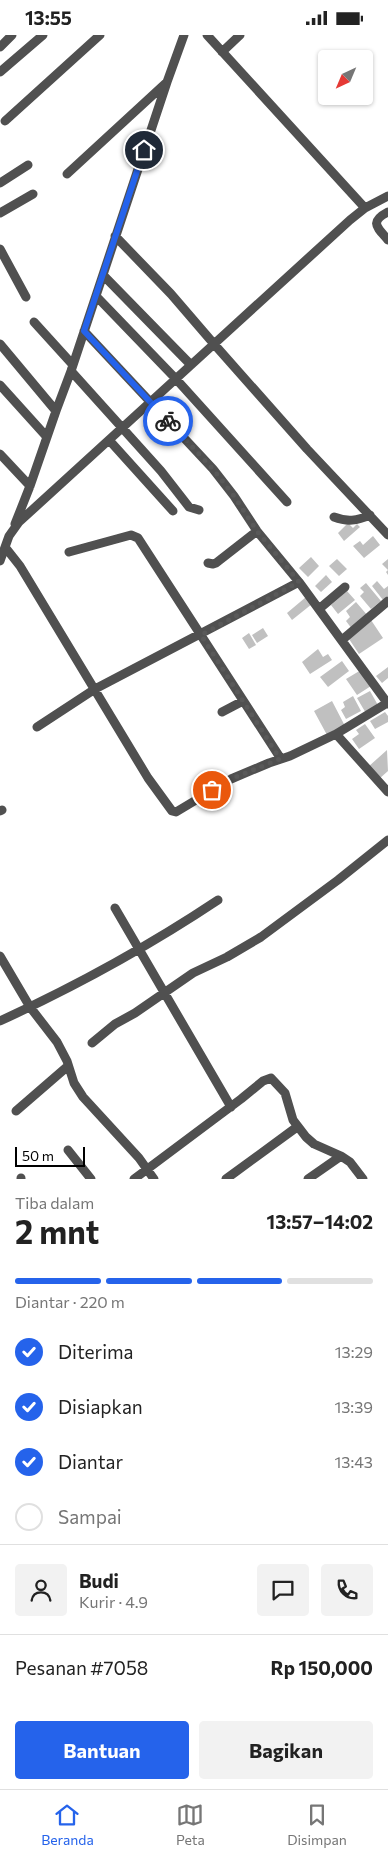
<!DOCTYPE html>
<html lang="id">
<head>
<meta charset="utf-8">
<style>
  body { margin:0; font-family:Commissioner,sans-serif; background:#f2f2f2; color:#222; height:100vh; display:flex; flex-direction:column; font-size:19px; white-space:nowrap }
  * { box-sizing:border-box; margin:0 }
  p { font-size:16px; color:#767676 }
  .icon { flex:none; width:28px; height:28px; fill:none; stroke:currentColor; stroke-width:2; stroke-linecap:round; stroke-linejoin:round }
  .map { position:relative; height:1144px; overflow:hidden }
  .side { display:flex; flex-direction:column; background:#fff; flex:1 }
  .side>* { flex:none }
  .needle { width:32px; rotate:224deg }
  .controls { position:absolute; left:318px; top:15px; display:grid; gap:10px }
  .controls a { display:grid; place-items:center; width:55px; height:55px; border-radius:5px; background:#fff; box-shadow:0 1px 4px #0004; font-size:25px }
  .scale { position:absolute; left:15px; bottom:12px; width:70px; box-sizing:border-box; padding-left:5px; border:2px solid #000; border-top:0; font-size:14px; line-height:18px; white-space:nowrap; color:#000; -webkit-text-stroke:4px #fff; paint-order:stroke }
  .pin { position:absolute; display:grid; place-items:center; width:42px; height:42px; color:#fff; margin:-21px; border:2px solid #fff; border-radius:50%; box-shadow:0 1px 5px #0007 }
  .courier { position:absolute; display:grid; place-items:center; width:50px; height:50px; margin:-25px; border:4px solid #2563eb; border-radius:50%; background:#fff; color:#222; box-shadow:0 1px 6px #0007 }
  .summary em { font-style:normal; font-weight:700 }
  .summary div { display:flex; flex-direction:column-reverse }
  .summary { display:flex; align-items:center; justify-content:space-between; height:85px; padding:0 15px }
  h1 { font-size:32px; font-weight:700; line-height:38px }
  .bar { display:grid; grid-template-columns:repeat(4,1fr); gap:8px 5px; align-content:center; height:60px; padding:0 15px }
  .bar i { height:6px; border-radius:4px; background:#e0e0e0 }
  .bar .active { background:#2563eb }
  .bar p { grid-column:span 4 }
  .line { display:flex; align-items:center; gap:12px; padding:0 15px; border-top:1px solid #e0e0e0 }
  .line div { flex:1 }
  .round { display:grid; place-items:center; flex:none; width:52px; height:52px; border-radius:5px; background:#f2f2f2 }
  ol { padding:0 15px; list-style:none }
  li { display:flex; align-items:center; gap:15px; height:55px }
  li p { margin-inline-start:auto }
  li .icon { padding:5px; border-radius:50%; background:#2563eb; color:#fff; stroke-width:4 }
  li:last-child { color:#767676 }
  li i { width:28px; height:28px; border:2px solid #e0e0e0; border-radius:50% }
  .button { display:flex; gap:10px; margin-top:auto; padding:10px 15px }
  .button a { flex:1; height:58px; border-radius:5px; background:#2563eb; color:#fff; font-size:20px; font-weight:700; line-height:58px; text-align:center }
  .button a+a { background:#f2f2f2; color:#222 }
  .status { display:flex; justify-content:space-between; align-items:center; height:35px; padding:0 25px; background:#fff; direction:ltr }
  .status svg { height:14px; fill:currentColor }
  .menu { display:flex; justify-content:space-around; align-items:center; height:70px; border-top:1px solid #e0e0e0; background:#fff; font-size:14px; color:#767676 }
  .menu a { display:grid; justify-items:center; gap:2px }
  .menu .active { color:#2563eb }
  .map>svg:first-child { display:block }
  .building { fill:#c0c0c0 }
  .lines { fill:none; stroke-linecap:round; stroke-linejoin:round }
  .minor { stroke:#505050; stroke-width:9 }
  .done { stroke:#595959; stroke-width:5; stroke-dasharray:0 9 }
  .route { stroke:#2563eb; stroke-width:6 }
</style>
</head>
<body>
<div class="status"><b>13:55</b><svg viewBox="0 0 49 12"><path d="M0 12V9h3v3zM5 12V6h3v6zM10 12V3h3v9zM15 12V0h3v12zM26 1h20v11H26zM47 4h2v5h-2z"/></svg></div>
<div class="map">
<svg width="388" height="1144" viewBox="0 0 388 1144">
  <rect width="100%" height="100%" fill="#fff"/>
  <path class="building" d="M348,488L353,493L357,489L360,492L344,506L338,498Z
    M373,501L380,510L364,523L353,511L360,506L363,510Z
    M311,522L319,531L308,542L299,533Z
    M337,524L347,534L339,541L329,531Z
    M388,524V540L386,537L388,535L382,529Z
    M326,540L332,547L321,557L315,551Z
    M377,546L384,554L388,551V561L383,565L372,551Z
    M366,548L381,566L371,574L360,561L364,557L360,553Z
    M347,556L355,565L338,579L331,570Z
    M306,562L312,569L292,585L287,578Z
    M356,567L368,581L352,594L346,586L350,582L346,576Z
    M371,585L383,603L359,619L347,601Z
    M263,593L268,601L257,608L252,600Z
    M249,598L256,610L249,614L242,603Z
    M318,614L323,622L328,619L332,625L310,639L302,627Z
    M342,626L349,636L328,652L320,642Z
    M388,632V643L382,648L376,641Z
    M361,635L371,651L357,660L346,644Z
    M370,656L379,672L367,680L357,663Z
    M353,661L361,676L346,684L341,675L345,672L343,667Z
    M332,666L345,691L327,700L314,676Z
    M385,677L388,681V687L375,694L370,686Z
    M365,689L375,703L359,714L352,704L359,699L356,695Z
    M387,715L388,736L379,744L368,732Z"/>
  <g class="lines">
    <path class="minor" d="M207,0L365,173
      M0,12L12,0
      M222,17L240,0
      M0,37L43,0
      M5,86L100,0
      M67,139L167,47L184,0
      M0,148L28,130
      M388,177C369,187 377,192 388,205
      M0,178L33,159
      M115,201L171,259L214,309L350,185L365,173L388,161
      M0,214L26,262
      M103,240L191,330
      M96,261L176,344L287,467
      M34,287L73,330
      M84,296L213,434L234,461L257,496L299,547
      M0,309L56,376L30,451L15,489
      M71,336L161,436L189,472L199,475
      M0,350L46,401
      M56,376L71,336L167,47
      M109,405L173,476
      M0,419L30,451
      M334,482C347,487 357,486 370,480
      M5,512L20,531L148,743L172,776L176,777L231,744L269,728L290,721L336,699L387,668
      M69,517L131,500L138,503L281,724
      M0,526L9,501L19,487L214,309L307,414L388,500
      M208,528L213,529L216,528L257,496
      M319,574L345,552
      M342,605L388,566
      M222,677L243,666
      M37,692L95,654L299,547L388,669
      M336,699L388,757
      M0,776L2,775
      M115,873L231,1072
      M0,921L30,972L57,1007L67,1026L74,1048L83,1062L139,1123L154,1144
      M0,986C76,951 149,911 218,865
      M92,1008L115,989L135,978L193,938L227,922L261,902L338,845L388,805
      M16,1076L68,1031
      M68,1115L91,1144
      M21,1143V1144
      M134,1144L241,1064L263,1046L271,1043L285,1058L293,1085L306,1102L314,1109L341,1121L350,1127L363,1144
      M226,1144L297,1092
      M308,1144L341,1121"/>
  </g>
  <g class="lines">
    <path class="done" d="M168,386L213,434L234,461L257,496L299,547L201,600L280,724L231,744L212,755"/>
    <path class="route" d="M144,115L84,296L168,386"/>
  </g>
</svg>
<div class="controls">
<a><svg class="needle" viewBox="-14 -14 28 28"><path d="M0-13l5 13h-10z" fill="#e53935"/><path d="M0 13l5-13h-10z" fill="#767676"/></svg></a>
</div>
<div class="scale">50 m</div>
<div class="pin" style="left:212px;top:755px;background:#ea580c"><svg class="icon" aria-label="bag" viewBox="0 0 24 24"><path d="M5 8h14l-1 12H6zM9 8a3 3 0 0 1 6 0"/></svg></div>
<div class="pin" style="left:144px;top:115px;background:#1f2937"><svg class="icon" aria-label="home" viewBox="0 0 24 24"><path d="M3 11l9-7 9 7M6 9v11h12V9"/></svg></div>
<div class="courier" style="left:168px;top:386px"><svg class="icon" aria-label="bike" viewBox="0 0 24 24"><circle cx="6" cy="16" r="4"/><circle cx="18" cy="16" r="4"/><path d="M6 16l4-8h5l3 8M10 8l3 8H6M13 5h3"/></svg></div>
</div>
<section class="side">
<div class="summary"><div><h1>2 mnt</h1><p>Tiba dalam</p></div><em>13:57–14:02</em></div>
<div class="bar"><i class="active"></i><i class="active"></i><i class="active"></i><i></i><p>Diantar · 220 m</p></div>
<ol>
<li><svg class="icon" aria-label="check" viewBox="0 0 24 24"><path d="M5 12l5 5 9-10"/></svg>Diterima<p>13:29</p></li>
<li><svg class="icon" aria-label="check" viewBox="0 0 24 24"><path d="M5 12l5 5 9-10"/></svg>Disiapkan<p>13:39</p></li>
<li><svg class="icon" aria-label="check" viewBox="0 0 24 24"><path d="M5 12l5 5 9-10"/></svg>Diantar<p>13:43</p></li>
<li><i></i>Sampai</li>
</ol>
<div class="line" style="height:90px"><a class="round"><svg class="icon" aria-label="person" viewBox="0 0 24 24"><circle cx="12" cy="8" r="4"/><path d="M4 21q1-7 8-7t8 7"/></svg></a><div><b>Budi</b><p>Kurir · 4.9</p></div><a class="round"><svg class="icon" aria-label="chat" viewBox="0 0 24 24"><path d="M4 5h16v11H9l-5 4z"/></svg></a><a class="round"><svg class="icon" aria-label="phone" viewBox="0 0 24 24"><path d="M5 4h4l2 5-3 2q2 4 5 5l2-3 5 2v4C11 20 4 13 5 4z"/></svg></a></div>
<div class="line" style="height:65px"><div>Pesanan #7058</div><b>Rp 150,000</b></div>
<div class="button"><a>Bantuan</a><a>Bagikan</a></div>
</section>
<nav class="menu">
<a class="active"><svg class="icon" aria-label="home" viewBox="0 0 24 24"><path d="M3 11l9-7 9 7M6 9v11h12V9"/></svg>Beranda</a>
<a><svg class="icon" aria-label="map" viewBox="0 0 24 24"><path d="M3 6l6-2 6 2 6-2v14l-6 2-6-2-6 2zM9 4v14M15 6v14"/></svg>Peta</a>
<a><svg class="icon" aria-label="saved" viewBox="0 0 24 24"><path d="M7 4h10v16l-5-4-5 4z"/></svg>Disimpan</a>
</nav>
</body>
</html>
